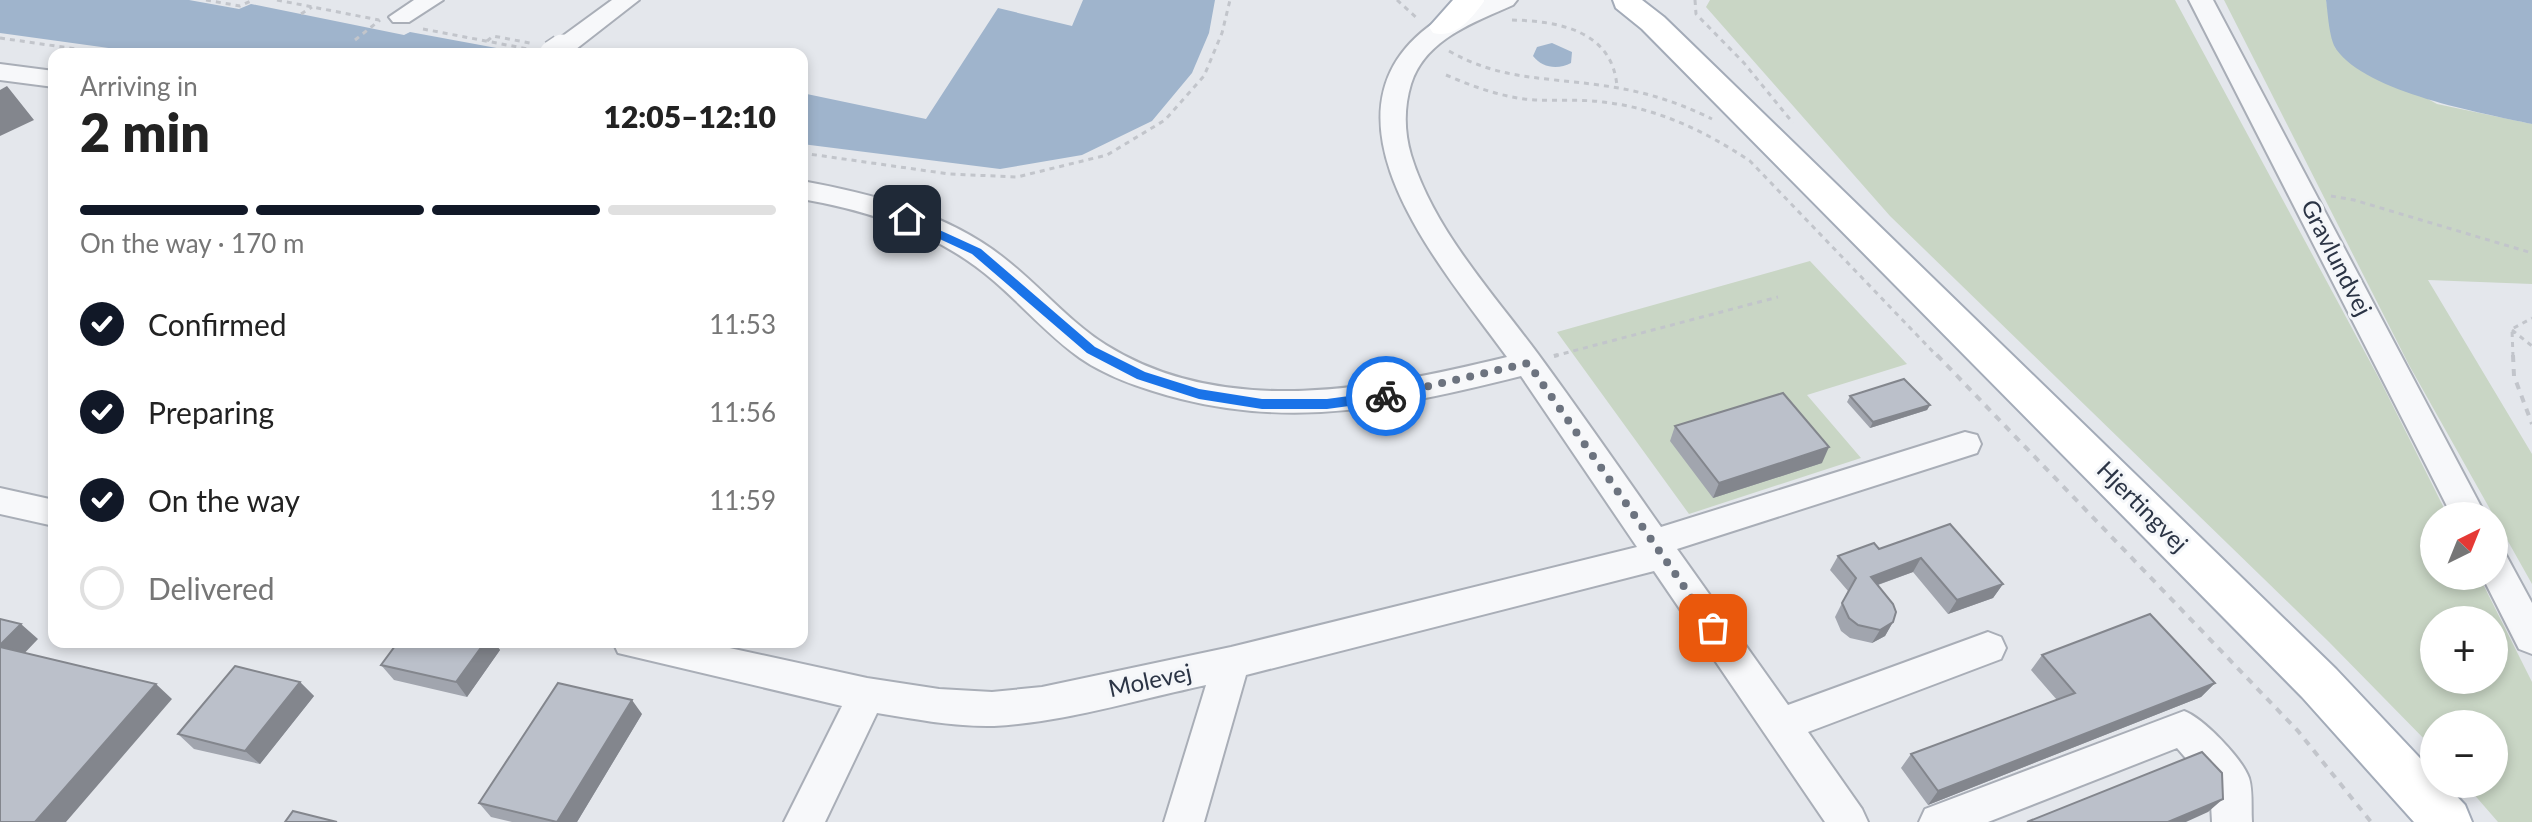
<!DOCTYPE html>
<html lang="en">
<head>
<meta charset="utf-8">
<style>
  body { margin:0; font-family:Lato,sans-serif; background:#f2f2f2; color:#222; height:100vh; display:flex; flex-direction:column; font-size:30px; white-space:nowrap }
  * { box-sizing:border-box; margin:0 }
  p { font-size:26px; color:#767676 }
  .icon { flex:none; width:44px; height:44px; fill:none; stroke:currentColor; stroke-width:2; stroke-linecap:round; stroke-linejoin:round }
  .map { position:relative; flex:1; overflow:hidden }
  .side { position:absolute; left:48px; top:48px; width:760px; height:600px; display:flex; flex-direction:column; background:#fff; border-radius:16px; box-shadow:0 4px 12px #0003 }
  .side>* { flex:none }
  .needle { width:52px; rotate:43deg }
  .buttons { position:absolute; left:2420px; top:502px; display:grid; gap:16px }
  .buttons a { display:grid; place-items:center; width:88px; height:88px; border-radius:50%; background:#fff; box-shadow:0 4px 12px #0003; font-size:40px }
  .pin { position:absolute; display:grid; place-items:center; width:68px; height:68px; color:#fff; margin:-34px; border-radius:16px; box-shadow:0 4px 12px #0006 }
  .courier { position:absolute; display:grid; place-items:center; width:80px; height:80px; margin:-40px; border:6px solid #1a73e8; border-radius:50%; background:#fff; color:#222; box-shadow:0 2px 10px #0007 }
  .overview em { font-style:normal; font-weight:800 }
  .overview div { display:flex; flex-direction:column-reverse }
  .overview { display:flex; align-items:center; justify-content:space-between; height:136px; padding:0 32px }
  h1 { font-size:52px; font-weight:800; line-height:60px }
  .bar { display:grid; grid-template-columns:repeat(4,1fr); gap:12px 8px; align-content:center; height:96px; padding:0 32px }
  .bar i { height:10px; border-radius:6px; background:#e0e0e0 }
  .bar .selected { background:#111827 }
  .bar p { grid-column:span 4 }
  ol { padding:0 32px; list-style:none }
  li { display:flex; align-items:center; gap:24px; height:88px }
  li p { margin-inline-start:auto }
  li .icon { padding:8px; border-radius:50%; background:#111827; color:#fff; stroke-width:4 }
  li:last-child { color:#767676 }
  li i { width:44px; height:44px; border:4px solid #e0e0e0; border-radius:50% }
  .map>svg:first-child { display:block }
  .green { fill:#c9d6c5; fill-rule:evenodd }
  .water { fill:#9fb4cc }
  .lines { fill:none; stroke-linecap:round; stroke-linejoin:round }
  .minor-casing { stroke:#a9aeb7; stroke-width:4 }
  .major-casing { stroke:#a3abb8; stroke-width:4 }
  .path-far1 { stroke:#c2c5cb; stroke-width:3; stroke-dasharray:5 5; stroke-linecap:butt }
  .path { stroke:#c2c5cb; stroke-width:4; stroke-dasharray:7 7; stroke-linecap:butt }
  .minor { fill:#f7f8fa; fill-rule:evenodd }
  .major { fill:#fff; fill-rule:evenodd }
  .minor-bridge-casing { stroke:#a9aeb7; stroke-width:30; stroke-linecap:butt }
  .minor-bridge { stroke:#f7f8fa; stroke-width:27 }
  .wall { fill:#a1a5ae }
  .shaded-wall { fill:#83868d }
  .building { fill:#bbc0ca; stroke:#83868d; stroke-width:2 }
  .route { fill:#1a73e8 }
  .done { stroke:#6c737f; stroke-width:8; stroke-dasharray:0 14.4 }
  .labels { text-anchor:middle; stroke-width:6; stroke-linejoin:round; paint-order:stroke }
  .street-label { font-size:24px; fill:#2b3445; stroke:#f4f6f9 }
</style>
</head>
<body>
<div class="map">
<svg width="2532" height="822" viewBox="0 0 2532 822">
  <rect width="100%" height="100%" fill="#e4e7ec"/>
  <path class="green" d="M1710,0H2175L2381,382L2448,516H2434V576H2479L2532,682V822H2498L2465,784H2494V724H2434V749L2329,642L1890,216L1706,7ZM2434,620H2494V680H2434Z
    M2224,0H2326L2335,48L2437,104L2532,124V284L2428,280L2532,454V584L2409,365Z
    M1810,261L1907,364L1807,395L1861,458L1689,514L1557,332Z"/>
  <path class="water" d="M0,0H189L239,9L251,4L404,35L410,32L529,54H152L0,33Z
    M1083,0H1215L1209,33L1192,73L1152,121L1082,155L1000,169L802,144V93L926,119L998,8L1072,26Z
    M2326,0H2532V124C2482,113 2367,93 2336,49C2329,38 2328,14 2326,0Z
    M1552,43L1572,52L1571,63C1558,70 1542,68 1533,56L1537,47Z"/>
  <g class="lines">
    <g class="minor-casing">
      <path id="minor" d="M414,0H443L409,22H393L389,17Z
        M612,0H639L571,53H553L550,48L553,43Z
        M1485,0H1517L1513,5C1475,22 1425,39 1411,84C1404,107 1404,131 1411,155C1434,230 1492,292 1538,354C1580,411 1620,469 1661,527L1965,432L1977,435L1981,444L1977,453L1677,549L1788,705L1988,632L2001,637L2006,648L2001,659L1808,732L1862,809L1868,822H1825L1654,571L1246,675L1204,822H1164L1206,685C1136,700 1065,722 994,726C955,727 915,719 877,713L825,822H784L842,706L618,653L613,642H702L867,678L939,689L992,692L1042,687L1231,647L1637,547L1521,376C1404,405 1300,429 1181,399C1146,390 1109,378 1080,358C1049,336 1023,306 994,281C940,234 872,211 802,199V181C873,194 947,213 1004,258C1039,285 1068,321 1106,345C1226,420 1378,388 1507,357C1444,270 1303,113 1435,22C1449,12 1469,7 1485,0Z
        M2189,0H2213L2486,516H2452Z
        M0,64L54,71V87L0,80Z
        M0,488L54,500V526L0,514Z
        M2494,551L2506,555L2532,603V654L2519,649L2482,576H2494Z
        M2184,711C2203,718 2242,758 2249,778C2253,791 2251,808 2252,822H2212L2210,786L2177,748L1988,822H1919L1925,809Z"/>
    </g>
    <g class="major-casing">
      <path id="major" d="M1453,0H1485C1472,18 1456,39 1433,33L1429,27Z
        M1613,0H1642L1664,17L2336,669L2434,773V784H2445L2465,805L2472,822H2414L2302,697L1642,29L1616,8Z"/>
    </g>
    <path class="path-far1" d="M206,0L240,6L253,0
      M277,0L379,20
      M1397,0L1419,20
      M1695,0L1696,14L1744,63L1793,123
      M301,14L312,7
      M1512,20C1559,21 1613,31 1617,87
      M423,29L528,49
      M0,38L111,54
      M355,40L380,20
      M487,41L493,36L530,43
      M1449,51C1500,80 1543,77 1599,85C1639,90 1676,101 1712,119
      M1446,75C1474,87 1504,98 1535,100C1557,101 1580,99 1603,102C1657,108 1705,131 1750,161L1938,357
      M802,153L949,174L1017,177L1107,155L1165,120L1204,76L1222,33L1230,0
      M2331,196L2354,200L2532,253
      M2512,330L2532,346
      M1554,356L1778,297
      M2513,357L2512,329L2532,318"/>
    <path class="path" d="M1937,355L2298,731L2371,822
      M2513,355L2514,376L2532,424
      M1554,356L1558,355"/>
    <use href="#minor" class="minor"/>
    <use href="#major" class="major"/>
    <g class="minor-bridge-casing">
      <path id="minor-bridge" d="M553,54L562,48"/>
    </g>
    <use href="#minor-bridge" class="minor-bridge"/>
  </g>
  <path class="wall" d="M1850,396L1930,405L1927,410L1870,428L1847,402Z
    M1675,426L1822,463L1713,498L1670,441Z
    M1950,524L2003,584L1993,598L1948,614L1913,572L1878,585L1893,622L1885,636L1872,643L1850,638L1841,631L1835,617L1848,591L1830,570L1838,556L1879,549Z
    M279,642H301L298,646Z
    M398,642H494L500,650L467,697L394,680L381,665Z
    M2042,655L2215,683L2201,697L1928,805L1901,768L1911,754L2057,700L2031,670Z
    M300,682L314,696L260,764L194,749L178,734Z
    M642,714L577,822H512L491,817L479,803Z"/>
  <path class="shaded-wall" d="M7,86L34,120L0,136V90Z
    M1930,405L1927,410L1870,428L1873,422Z
    M1829,447L1822,463L1713,498L1719,483Z
    M1921,558L1913,572L1863,590L1871,577Z
    M2003,584L1993,598L1948,614L1957,600Z
    M1893,622L1885,636L1872,643L1880,630Z
    M21,624L38,639L17,661L0,648V645Z
    M485,642H494L500,650L467,697L456,682Z
    M300,682L314,696L260,764L245,751Z
    M2215,683L2201,697L1928,805L1938,791Z
    M156,684L172,699L66,822H35Z
    M632,700L642,714L577,822H557Z
    M2223,799L2208,812L2186,822H2168Z"/>
  <path class="building" d="M1904,379L1930,405L1873,422L1850,396Z
    M1783,393L1829,447L1719,483L1675,426Z
    M1950,524L2003,584L1957,600L1921,558L1871,577L1893,604L1896,612L1893,622L1880,630L1858,625L1849,618L1842,603L1856,578L1838,556L1874,543L1879,549Z
    M2150,614L2215,683L1938,791L1911,754L2075,693L2042,655Z
    M0,619L21,624L0,645Z
    M398,642H485L456,682L381,665Z
    M0,647L156,684L35,822H0Z
    M235,666L300,682L245,751L178,734Z
    M558,683L632,700L557,822L479,803Z
    M2202,752L2222,773L2223,799L2168,822H2027Z
    M293,811L337,822H285Z"/>
  <path class="route" d="M903,217H911L981,249L1095,347L1145,372L1199,389L1262,399H1327L1386,391L1392,396L1386,401L1327,409H1262L1199,399L1137,379L1087,353L972,254L903,222Z"/>
  <g class="lines">
    <path class="done" d="M1386,396L1528,363L1713,628"/>
  </g>
  <g class="labels">
    <g class="street-label">
      <text transform="translate(2336 258) rotate(63)" y="8">Gravlundvej</text>
      <text transform="translate(2142 507) rotate(45)" y="8">Hjertingvej</text>
      <text transform="translate(1150 681) rotate(-12)" y="8">Molevej</text>
    </g>
  </g>
</svg>
<div class="buttons">
<a><svg class="needle" viewBox="-14 -14 28 28"><path d="M0-13l5 13h-10z" fill="#e53935"/><path d="M0 13l5-13h-10z" fill="#767676"/></svg></a>
<a>+</a>
<a>−</a>
</div>
<div class="pin" style="left:1713px;top:628px;background:#ea580c"><svg class="icon" aria-label="bag" viewBox="0 0 24 24"><path d="M5 8h14l-1 12H6zM9 8a3 3 0 0 1 6 0"/></svg></div>
<div class="pin" style="left:907px;top:219px;background:#1f2937"><svg class="icon" aria-label="home" viewBox="0 0 24 24"><path d="M3 11l9-7 9 7M6 9v11h12V9"/></svg></div>
<div class="courier" style="left:1386px;top:396px"><svg class="icon" aria-label="bike" viewBox="0 0 24 24"><circle cx="6" cy="16" r="4"/><circle cx="18" cy="16" r="4"/><path d="M6 16l4-8h5l3 8M10 8l3 8H6M13 5h3"/></svg></div>
<section class="side">
<div class="overview"><div><h1>2 min</h1><p>Arriving in</p></div><em>12:05–12:10</em></div>
<div class="bar"><i class="selected"></i><i class="selected"></i><i class="selected"></i><i></i><p>On the way · 170 m</p></div>
<ol>
<li><svg class="icon" aria-label="check" viewBox="0 0 24 24"><path d="M5 12l5 5 9-10"/></svg>Confirmed<p>11:53</p></li>
<li><svg class="icon" aria-label="check" viewBox="0 0 24 24"><path d="M5 12l5 5 9-10"/></svg>Preparing<p>11:56</p></li>
<li><svg class="icon" aria-label="check" viewBox="0 0 24 24"><path d="M5 12l5 5 9-10"/></svg>On the way<p>11:59</p></li>
<li><i></i>Delivered</li>
</ol>
</section>
</div>
</body>
</html>
